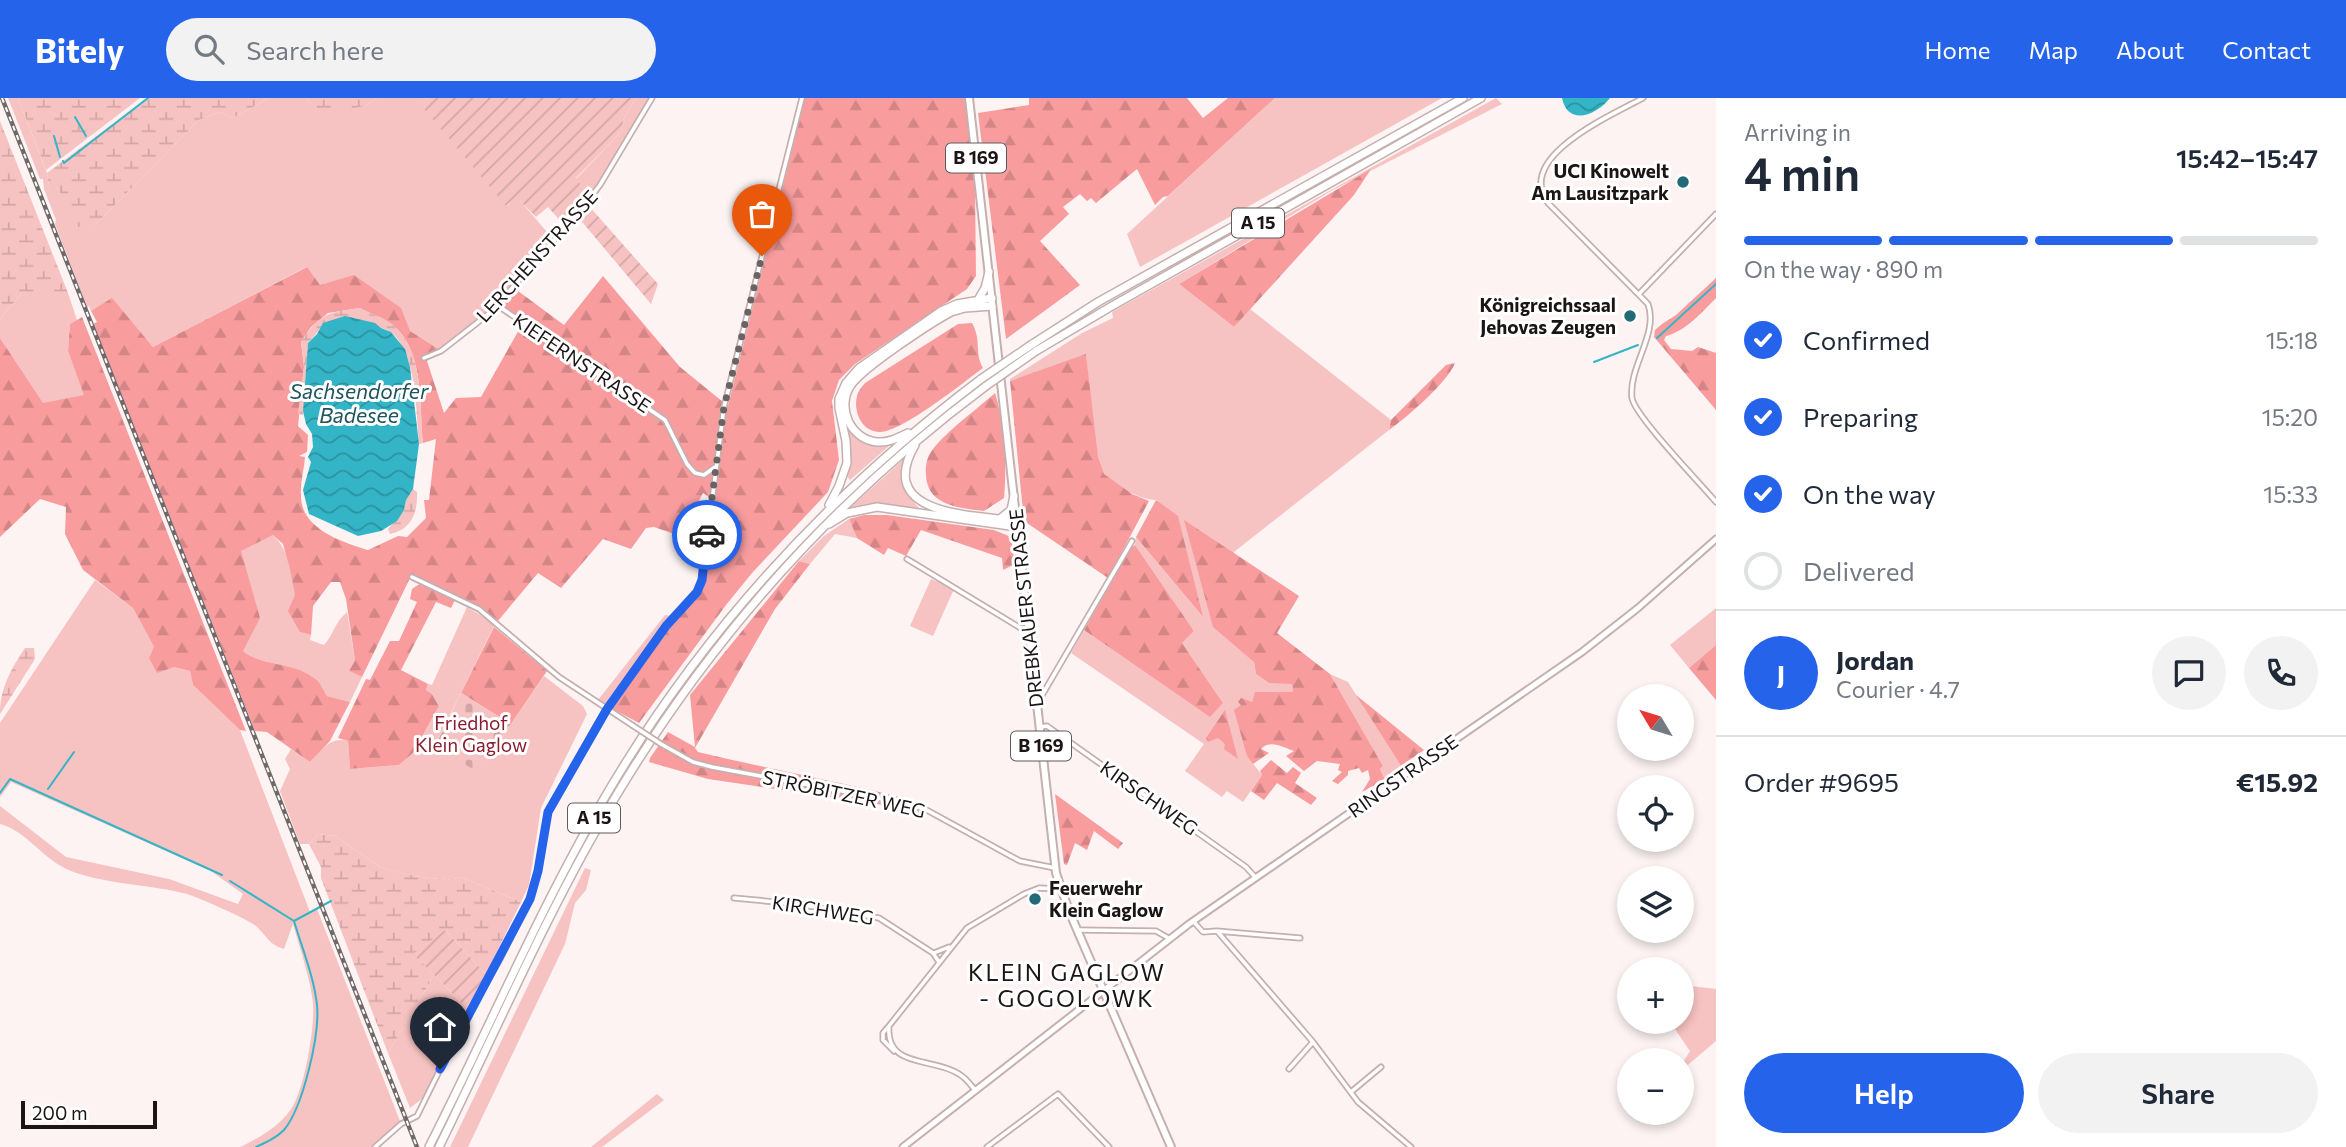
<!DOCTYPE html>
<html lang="en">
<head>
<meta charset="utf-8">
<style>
  body { margin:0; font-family:Commissioner,sans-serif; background:#f2f2f3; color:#1f2937; height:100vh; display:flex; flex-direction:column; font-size:26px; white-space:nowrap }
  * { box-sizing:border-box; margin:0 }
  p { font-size:23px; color:#747a83 }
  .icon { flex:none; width:38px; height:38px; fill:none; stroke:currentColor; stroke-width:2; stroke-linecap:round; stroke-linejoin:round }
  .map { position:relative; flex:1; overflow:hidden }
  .panel { display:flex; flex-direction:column; background:#fff; width:630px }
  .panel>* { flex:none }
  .needle { width:46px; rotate:308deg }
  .fabs { position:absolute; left:1617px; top:586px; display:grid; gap:14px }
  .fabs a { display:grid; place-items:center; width:77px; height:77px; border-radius:50%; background:#fff; box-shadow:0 4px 10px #0003; font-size:35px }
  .scale { position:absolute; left:21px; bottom:18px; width:136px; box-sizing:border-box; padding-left:7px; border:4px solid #1c1515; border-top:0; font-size:19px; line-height:24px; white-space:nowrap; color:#1c1515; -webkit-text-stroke:5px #fff; paint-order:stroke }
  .pin { position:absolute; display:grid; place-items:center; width:60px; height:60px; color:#fff; margin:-72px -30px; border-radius:50% 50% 50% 0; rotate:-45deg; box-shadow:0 0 7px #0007 }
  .pin .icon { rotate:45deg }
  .courier { position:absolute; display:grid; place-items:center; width:70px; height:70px; margin:-35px; border:5px solid #2563eb; border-radius:50%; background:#fff; color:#222; box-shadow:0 2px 9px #0007 }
  .summary em { font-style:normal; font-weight:600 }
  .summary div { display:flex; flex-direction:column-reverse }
  .summary { display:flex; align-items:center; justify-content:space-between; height:119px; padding:0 28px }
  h1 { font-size:46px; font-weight:600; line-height:52px }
  .bar { display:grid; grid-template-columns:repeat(4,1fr); gap:10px 7px; align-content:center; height:84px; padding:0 28px }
  .bar i { height:9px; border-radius:5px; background:#e0e1e3 }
  .bar .current { background:#2563eb }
  .bar p { grid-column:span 4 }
  .line { display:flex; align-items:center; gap:18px; padding:0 28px; border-top:2px solid #e0e1e3 }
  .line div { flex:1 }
  .round { display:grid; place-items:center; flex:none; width:74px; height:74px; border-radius:37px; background:#f2f2f3 }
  ol { padding:0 28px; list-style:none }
  li { display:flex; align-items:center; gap:21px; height:77px }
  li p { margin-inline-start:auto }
  li .icon { padding:7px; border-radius:50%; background:#2563eb; color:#fff; stroke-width:4 }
  li:last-child { color:#747a83 }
  li i { width:38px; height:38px; border:4px solid #e0e1e3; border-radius:50% }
  .button { display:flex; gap:14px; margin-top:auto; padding:14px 28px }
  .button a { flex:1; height:80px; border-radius:42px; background:#2563eb; color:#fff; font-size:28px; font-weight:600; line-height:80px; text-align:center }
  .button a+a { background:#f2f2f3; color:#1f2937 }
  header { display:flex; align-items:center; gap:42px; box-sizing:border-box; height:98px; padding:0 35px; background:#2563eb; color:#fff }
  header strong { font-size:33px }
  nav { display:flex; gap:38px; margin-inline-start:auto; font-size:24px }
  .search { width:490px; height:63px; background:#f2f2f3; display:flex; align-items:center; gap:18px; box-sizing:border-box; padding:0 24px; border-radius:38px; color:#747a83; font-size:26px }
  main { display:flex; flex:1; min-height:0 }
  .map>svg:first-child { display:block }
  .grass { fill:#f7c2c2 }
  .forest { fill:url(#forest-firs); fill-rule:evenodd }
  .wetland { fill:url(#wetland-marsh) }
  .cemetery { fill:url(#cemetery-stones) }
  .garden { fill:url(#garden-furrows) }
  .water { fill:url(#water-waves) }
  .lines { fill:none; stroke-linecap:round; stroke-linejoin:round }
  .stream { stroke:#34b5c7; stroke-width:2 }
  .minor-casing { stroke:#c5afaf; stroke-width:7 }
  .secondary-casing { stroke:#c5afaf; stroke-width:9 }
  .primary-casing { stroke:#c5afaf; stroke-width:10 }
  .motorway-casing { stroke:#c5afaf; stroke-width:10 }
  .minor { stroke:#fff; stroke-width:3.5 }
  .secondary { stroke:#fff; stroke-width:5 }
  .primary { stroke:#fff; stroke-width:6 }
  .motorway { stroke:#fff; stroke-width:7 }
  .rail-casing { stroke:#716969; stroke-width:4.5 }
  .rail { stroke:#fff; stroke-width:2; stroke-dasharray:5; stroke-linecap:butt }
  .minor-bridge-casing { stroke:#c5afaf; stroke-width:7; stroke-linecap:butt }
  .motorway-bridge-casing { stroke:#c5afaf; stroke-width:10; stroke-linecap:butt }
  .minor-bridge { stroke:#fff; stroke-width:3.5 }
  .motorway-bridge { stroke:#fff; stroke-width:7 }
  .done { stroke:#6b6363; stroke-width:7; stroke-dasharray:0 12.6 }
  .route { stroke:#2563eb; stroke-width:9 }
  .poi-dot { fill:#226b76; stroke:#fff; stroke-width:2.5 }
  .labels { text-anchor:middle; stroke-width:6; stroke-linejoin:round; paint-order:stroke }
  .shield { fill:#fff; stroke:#605b5b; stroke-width:2 }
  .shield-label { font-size:18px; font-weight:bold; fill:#1c1515 }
  .poi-label { font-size:19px; font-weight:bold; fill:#1c1515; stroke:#fff; text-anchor:end }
  .street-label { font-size:19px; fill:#1c1515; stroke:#fff }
  .park-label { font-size:19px; fill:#871d2d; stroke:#fff }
  .water-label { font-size:21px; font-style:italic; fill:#20545c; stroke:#fff }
  .quarter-label { font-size:23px; letter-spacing:2px; fill:#1c1515; stroke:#fff }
</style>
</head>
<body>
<header>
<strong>Bitely</strong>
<div class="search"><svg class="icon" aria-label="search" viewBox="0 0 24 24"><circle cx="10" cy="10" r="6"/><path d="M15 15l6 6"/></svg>Search here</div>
<nav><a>Home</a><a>Map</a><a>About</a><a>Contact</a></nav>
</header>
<main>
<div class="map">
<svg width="1716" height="1049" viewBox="0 0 1716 1049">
  <defs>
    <pattern id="forest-firs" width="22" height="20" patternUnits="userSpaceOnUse" patternTransform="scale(1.75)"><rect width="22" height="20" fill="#f89c9e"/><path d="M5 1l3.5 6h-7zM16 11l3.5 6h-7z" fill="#d48687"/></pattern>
    <pattern id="wetland-marsh" width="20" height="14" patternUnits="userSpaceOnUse" patternTransform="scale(1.75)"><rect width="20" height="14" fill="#f7c2c2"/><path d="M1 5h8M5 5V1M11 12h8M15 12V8" fill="none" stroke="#d3a6a6"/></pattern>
    <pattern id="cemetery-stones" width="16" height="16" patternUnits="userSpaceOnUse" patternTransform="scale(1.75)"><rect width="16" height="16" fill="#f7c2c2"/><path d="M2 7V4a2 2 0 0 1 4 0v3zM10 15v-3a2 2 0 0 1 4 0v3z" fill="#d3a6a6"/></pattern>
    <pattern id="garden-furrows" width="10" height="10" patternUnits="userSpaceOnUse" patternTransform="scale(1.75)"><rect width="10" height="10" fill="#f7c2c2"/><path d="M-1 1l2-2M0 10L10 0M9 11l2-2" fill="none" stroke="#d3a6a6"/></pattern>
    <pattern id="water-waves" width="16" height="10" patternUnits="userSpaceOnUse" patternTransform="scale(1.75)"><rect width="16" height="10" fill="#34b5c7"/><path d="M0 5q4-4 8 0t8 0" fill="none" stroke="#2b92a0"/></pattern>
  </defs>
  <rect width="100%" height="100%" fill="#fdf3f3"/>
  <path class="grass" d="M8,0H18L47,75L50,93L58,90L95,127L199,22L220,14L233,20L269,0H306L324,18L367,7L377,0H427L420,5L507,108L516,98L553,141L477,224L440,252L410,233L354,178L320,187L306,169L153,249L112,201L91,213L89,208L87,209L55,126L56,122L44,91L43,81H40Z
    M636,0H650L590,99L576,81L621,34L624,20Z
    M1275,0H1442L1140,169L1127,136Z
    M1496,0L1502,6L1331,93L1179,186L1234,229L1250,211L1391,322L1389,332L1234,454L1256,576L1269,585H1292L1293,594H1256L1252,604L1242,607L1247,658L1262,677L1243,704L1227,693L1222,699L1185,673L1204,646L1071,555L1084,532L1209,618L1223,605L1182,545L1194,533L1135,447L1136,439L1202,518L1157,402C1143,403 1112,387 1104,376C1094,363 1089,278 1086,257L1010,283V281L1082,235L1113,220L1112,214Z
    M22,195H68L77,222L70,226L68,253L85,297L43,306L0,240V221Z
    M848,332L869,346L889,348L850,382L847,378L851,356Z
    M904,361C899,381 906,396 920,411L872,405L851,409Z
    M849,421L857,440L835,436L810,466L799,463L824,438Z
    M273,437C296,459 296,503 300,534L311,537L310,542L324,547C334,536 334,525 347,514L355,562L349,573L362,579L350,604L327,598C323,592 319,583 314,580C293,564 261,568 242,552L240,453Z
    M931,481L954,491L933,538L910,528Z
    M95,482L133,510L154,549L174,569L190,573L193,587L240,632L310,814L308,815L317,811L400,1023L374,1049H240C259,1040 284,1026 294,1006C305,985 315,929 313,905C310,879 300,851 293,826L284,851C268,846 268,839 256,828C247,821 200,800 187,796C149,786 108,787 71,773C43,762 27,733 0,726V708L66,759L169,781L238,806L243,796L211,773L11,684L0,699V625Z
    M467,509L495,526L434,649L479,673L544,578L583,608L587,616L541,710L529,787L521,804L461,779L448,782L413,778L382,770L335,738L318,736L309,746H300L280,693L290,671L285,661L291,651L310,664C322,652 330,638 348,643L350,671L399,667L413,655L439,608L432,596L426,592L428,586L432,587Z
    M1716,510V547L1689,570L1670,547Z
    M665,517L672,518L607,608L598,602Z
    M1330,576L1348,584L1401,668L1385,682L1380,671L1383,668Z
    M585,770L591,772L586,792L575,805L565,846L468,1049H450Z
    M434,877L467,910L423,1000L410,1010L388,955Z
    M1682,887L1716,891V943L1682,972V966L1690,953L1670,924H1682Z
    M657,996L664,1002L602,1049H591Z"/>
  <path class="forest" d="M805,0H965L975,87L976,178L967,191L855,266L839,282L832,303L839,362L828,394L752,475L726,507L639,625L609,609L666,528L698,495L703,483L714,403L703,395L680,438L654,429L646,430L631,451L603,441L561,490L538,475L497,524L478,509L412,476L362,579L349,573L355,562L346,501L340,484H331L313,508L311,537L300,534L288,513L295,497L290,471L283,446L273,437L241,453L260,520L243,553C261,568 294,564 314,580C320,583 323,592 327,598L350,604L330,643L310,664L267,634L255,633L93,226L97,224L91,213L112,200L153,249L307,169L320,187L354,177L401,210L410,233L440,252L427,263L444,315L456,300L481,299L524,223L499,206L514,190L564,227L603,178L680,269L728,308ZM360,210C370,216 385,220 394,228C425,255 419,308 423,345L436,341L429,402H424L426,420L407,439L398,438L368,452C342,444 301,431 301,398C300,385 304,372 305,359L299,358L307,354L308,337L298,328L304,269L301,244L311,229L328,215Z
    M1029,0H1187L1203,20L1228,0H1275L1168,98L1163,99L1155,107L1137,71L1096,105L1091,100L1087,103L1080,96L1063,109L1069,116L1040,143L1080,187L1006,241L978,15L1029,7Z
    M1371,71L1354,97L1234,229L1179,186Z
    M1716,180V200C1702,214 1686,233 1666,238L1664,242L1671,251L1692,253L1698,249L1716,255V312L1654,239L1655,232L1662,226L1676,217Z
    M82,219L246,633L240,632L193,587L190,573L174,569L157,575L149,560L154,549L133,510L83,472L65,436L66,409L40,401L0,439V240L43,305L84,297L68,253L70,226Z
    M972,225C982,243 974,254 983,270C964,284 902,334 880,334C862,334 853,314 857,298C858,293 862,289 865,285L958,226Z
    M1086,256L1098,359L1104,376L1132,396L1149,403L1108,480L1024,423L1010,283Z
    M1455,265C1448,284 1406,320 1389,332L1391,322L1446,267Z
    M995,295C1005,328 1007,366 1004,400L984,413C960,410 927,408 926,377C925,368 927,358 933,351C948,332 976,312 995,295Z
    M1156,402L1178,418L1203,519L1136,439Z
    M864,417H887L994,432L1011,439L1015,466L1003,472L1002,460L921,432L906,458L888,450L884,457L857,440L849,421Z
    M1184,422L1299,498L1277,535L1330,576L1383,668L1380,671L1385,682L1362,694L1370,681L1368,672L1362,675L1359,670L1348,673V677L1338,686L1332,683L1342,674L1338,672L1340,666L1317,663L1304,673L1286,658L1294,653C1283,649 1270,641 1261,651L1269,655L1253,666L1247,658L1234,612L1241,607L1238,604L1241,600L1252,604L1255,594H1293L1292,586L1269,585L1256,576L1254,564L1213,529Z
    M1135,447L1194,533L1182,545L1223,605L1210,619L1084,532L1131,450Z
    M799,463L810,466L775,511L695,650L698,654C773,672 849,685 923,705L919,715L917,712L708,681L649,664L650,660L668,634L695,649L690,597Z
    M421,485L455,502L451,510L436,504L401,572L428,586L426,592L432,596L439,608L413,655L399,667L350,671L348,643L338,640L366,581L370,582L390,543H399L417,504L410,501L412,491Z
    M494,529L547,573L511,626L461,595Z
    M1716,547V602L1689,570Z
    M1356,597L1424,652L1401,668Z
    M1225,612L1238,661L1224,651L1225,646L1218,640L1208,644L1206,640Z
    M1271,662L1287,675L1293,669L1301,675L1295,685L1317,700L1311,707L1277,685L1264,702L1251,693L1262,677L1260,673Z
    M1055,696L1123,745L1118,751L1094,733L1087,752L1075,745L1067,767L1064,766Z"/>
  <path class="wetland" d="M18,0H140L46,72Z
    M147,0H269L233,20L220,14L199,22L95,127L78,129L58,90L50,94L47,75Z
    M306,0H377L367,7L324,19Z
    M0,23L68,195H22L0,221Z
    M360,210C370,216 386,220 394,228C425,255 419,308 423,345L419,346C416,315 417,256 392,235C381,226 347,225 332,222L320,231L308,245L303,317L298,316L304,269L301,244C320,215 327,215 360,210Z
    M413,391L417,394C418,415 411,432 390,436L388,431L404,412L405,402Z
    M25,550H34L35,561L0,616C0,590 11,571 25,550Z
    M318,736L335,738L382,770L414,778L448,782L461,779L521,804L486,876L445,832L414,856L434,877L388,955L321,780V769L309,746Z"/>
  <path class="cemetery" d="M461,595L511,626L479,674L434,650Z"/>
  <path class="garden" d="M427,0H636L624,20L621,34L576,80L590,99L565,128L548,109L536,119L516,99L506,108L419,5Z
    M588,107L658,186L651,206L578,119Z
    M445,832L486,876L467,910L413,856Z"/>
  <path class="water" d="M1562,0H1610C1597,17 1568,29 1562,0Z
    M345,218L375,225L381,230L391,234L405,251L410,269L419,346L413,391L406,402L404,412L397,423L381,433L358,438L309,416L303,392L311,364L308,359L313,349L312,336L306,326L303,313L308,245L317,236L323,225Z"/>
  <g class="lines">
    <path class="stream" d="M75,19L86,38
      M54,38L60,59
      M63,63L64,65L148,0
      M1657,240L1716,186
      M1594,264L1638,247
      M48,691L74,654
      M0,695L10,681L222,777
      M230,783L294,823L331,803
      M256,1049C267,1044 276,1040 284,1032C303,1009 320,937 317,907C314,879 302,850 294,823"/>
    <g class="minor-casing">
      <path id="minor" d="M1643,0C1612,17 1514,59 1548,105L1648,206C1659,236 1628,269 1632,300C1635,318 1700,385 1716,404
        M1639,196L1716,116
        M497,207L665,322L687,366L695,375L704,377L715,369
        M424,260L441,253L491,214L585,107L600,87L652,0
        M907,461L1027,534
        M412,479L479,511L559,579L632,627
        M1038,600L1041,599L1132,443
        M1041,629L1047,628L1246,769L1256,780
        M661,646L693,664L712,669L869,698L923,710L1020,763L1055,770
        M734,800L797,806L879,820L933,855L939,864
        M1193,823L1203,834L1217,833L1313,944L1358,1004L1411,1049
        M1078,832L1156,833L1170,841
        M1217,833L1300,840
        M934,855L949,849
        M888,929L883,935V942L894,953
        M1289,971L1313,944
        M975,992C970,986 966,980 959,976C934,959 885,971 889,928L967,830L1024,796L1039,790L1060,791
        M1351,994L1381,969
        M375,1049L401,1026L417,1018L463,925L500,861L530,801L538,773L548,714L607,611L666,528L697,494L702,482L724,309L802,0
        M987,1049L1058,996L1109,1049"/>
    </g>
    <g class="secondary-casing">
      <path id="secondary" d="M903,1049L1189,826L1582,554L1638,510L1716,441"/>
    </g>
    <g class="primary-casing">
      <path id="primary" d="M969,0L1056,775L1069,813L1171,1049"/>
    </g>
    <g class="motorway-casing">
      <path id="motorway" d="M978,202L985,190L989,174
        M1031,247L1098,204L1463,0
        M1036,253L1112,208L1481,0
        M908,335C898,340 888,345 877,344C850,341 836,309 851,287C864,269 929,226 951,214L965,210L992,208
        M915,347C874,418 973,417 1017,423
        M829,407L839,388L847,365L846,343L839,310V301L846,285L859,270L941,213L957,206L992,200
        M1001,420L1011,412L1014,398
        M829,426L847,415L877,409L1017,429
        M429,1049C488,933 539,812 605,699C701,535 830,395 981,281
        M439,1049C496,933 547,814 613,703C710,540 834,401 986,288"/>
    </g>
    <use href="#minor" class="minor"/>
    <use href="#secondary" class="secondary"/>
    <use href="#primary" class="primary"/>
    <use href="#motorway" class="motorway"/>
    <g class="rail-casing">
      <path id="rail" d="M2,0L417,1049"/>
    </g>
    <use href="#rail" class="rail"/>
    <g class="minor-bridge-casing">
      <path id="minor-bridge" d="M632,627L661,646"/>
    </g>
    <g class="motorway-bridge-casing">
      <path id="motorway-bridge" d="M981,281L1031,247
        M986,288L1036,253"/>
    </g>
    <use href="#minor-bridge" class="minor-bridge"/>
    <use href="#motorway-bridge" class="motorway-bridge"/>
  </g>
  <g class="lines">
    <path class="done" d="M707,437L724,309L762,158"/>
    <path class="route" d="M440,971L530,801L538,773L548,714L607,611L666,528L697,494L702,482L707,437"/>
  </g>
  <g class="poi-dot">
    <circle cx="1683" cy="84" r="7"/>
    <circle cx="1630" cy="218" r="7"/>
    <circle cx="1035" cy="801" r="7"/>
  </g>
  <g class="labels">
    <g class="shield">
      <rect x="946" y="45.5" width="60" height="29" rx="5"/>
      <rect x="1232" y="110.5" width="52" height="29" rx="5"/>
      <rect x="1011" y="633.5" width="60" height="29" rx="5"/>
      <rect x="568" y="705.5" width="52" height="29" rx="5"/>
    </g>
    <g class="shield-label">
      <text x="976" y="66">B 169</text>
      <text x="1258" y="131">A 15</text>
      <text x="1041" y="654">B 169</text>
      <text x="594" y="726">A 15</text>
    </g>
    <g class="poi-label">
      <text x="1669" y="80">UCI Kinowelt<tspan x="1669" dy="22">Am Lausitzpark</tspan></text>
      <text x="1616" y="214">Königreichssaal<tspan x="1616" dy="22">Jehovas Zeugen</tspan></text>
      <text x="1049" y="797" text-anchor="start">Feuerwehr<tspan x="1049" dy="22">Klein Gaglow</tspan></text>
    </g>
    <g class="street-label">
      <text transform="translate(537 158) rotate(-48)" y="7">LERCHENSTRASSE</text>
      <text transform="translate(582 265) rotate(34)" y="7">KIEFERNSTRASSE</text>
      <text transform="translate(1026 510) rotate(-96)" y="7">DREBKAUER STRASSE</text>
      <text transform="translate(1403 678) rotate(-35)" y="7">RINGSTRASSE</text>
      <text transform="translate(844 696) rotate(12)" y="7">STRÖBITZER WEG</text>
      <text transform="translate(1149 700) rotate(35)" y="7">KIRSCHWEG</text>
      <text transform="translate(823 812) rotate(9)" y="7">KIRCHWEG</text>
    </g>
    <g class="park-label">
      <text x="471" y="632">Friedhof<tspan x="471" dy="22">Klein Gaglow</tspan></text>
    </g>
    <g class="water-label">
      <text x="359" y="301">Sachsendorfer<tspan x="359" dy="24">Badesee</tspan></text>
    </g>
    <g class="quarter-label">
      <text x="1067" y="883">KLEIN GAGLOW<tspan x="1067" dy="26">- GOGOLOWK</tspan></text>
    </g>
  </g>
</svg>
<div class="fabs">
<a><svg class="needle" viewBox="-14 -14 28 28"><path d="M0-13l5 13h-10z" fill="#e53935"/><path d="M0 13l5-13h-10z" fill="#747a83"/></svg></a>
<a><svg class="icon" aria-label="locate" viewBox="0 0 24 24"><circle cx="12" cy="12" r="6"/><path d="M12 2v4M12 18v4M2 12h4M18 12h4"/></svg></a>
<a><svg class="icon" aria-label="layers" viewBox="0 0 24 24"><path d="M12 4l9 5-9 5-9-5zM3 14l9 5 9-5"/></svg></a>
<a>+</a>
<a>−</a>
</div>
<div class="scale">200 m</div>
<div class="pin" style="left:762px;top:158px;background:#ea580c"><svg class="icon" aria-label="bag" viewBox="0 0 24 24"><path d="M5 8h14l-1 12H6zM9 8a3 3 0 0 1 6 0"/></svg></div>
<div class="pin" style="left:440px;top:971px;background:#1f2937"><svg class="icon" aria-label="home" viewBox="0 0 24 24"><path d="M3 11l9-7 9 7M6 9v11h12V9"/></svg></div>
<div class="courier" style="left:707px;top:437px"><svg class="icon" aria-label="car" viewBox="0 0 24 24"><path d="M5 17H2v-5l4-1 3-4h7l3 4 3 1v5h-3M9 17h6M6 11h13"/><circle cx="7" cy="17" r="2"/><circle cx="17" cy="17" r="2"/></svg></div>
</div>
<section class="panel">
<div class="summary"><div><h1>4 min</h1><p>Arriving in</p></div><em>15:42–15:47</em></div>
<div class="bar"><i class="current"></i><i class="current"></i><i class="current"></i><i></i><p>On the way · 890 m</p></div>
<ol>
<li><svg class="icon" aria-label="check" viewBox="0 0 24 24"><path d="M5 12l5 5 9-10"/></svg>Confirmed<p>15:18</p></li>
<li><svg class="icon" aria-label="check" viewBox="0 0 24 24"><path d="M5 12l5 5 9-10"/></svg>Preparing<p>15:20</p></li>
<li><svg class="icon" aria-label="check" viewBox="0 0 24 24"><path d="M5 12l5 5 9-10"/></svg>On the way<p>15:33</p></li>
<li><i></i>Delivered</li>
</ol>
<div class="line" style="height:126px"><b class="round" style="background:#2563eb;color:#fff">J</b><div><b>Jordan</b><p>Courier · 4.7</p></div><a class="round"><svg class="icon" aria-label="chat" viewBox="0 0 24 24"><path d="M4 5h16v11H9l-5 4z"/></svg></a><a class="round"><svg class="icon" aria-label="phone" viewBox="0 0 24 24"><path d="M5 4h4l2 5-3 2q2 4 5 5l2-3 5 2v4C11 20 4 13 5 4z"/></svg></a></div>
<div class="line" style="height:91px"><div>Order #9695</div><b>€15.92</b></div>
<div class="button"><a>Help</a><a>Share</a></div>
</section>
</main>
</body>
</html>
